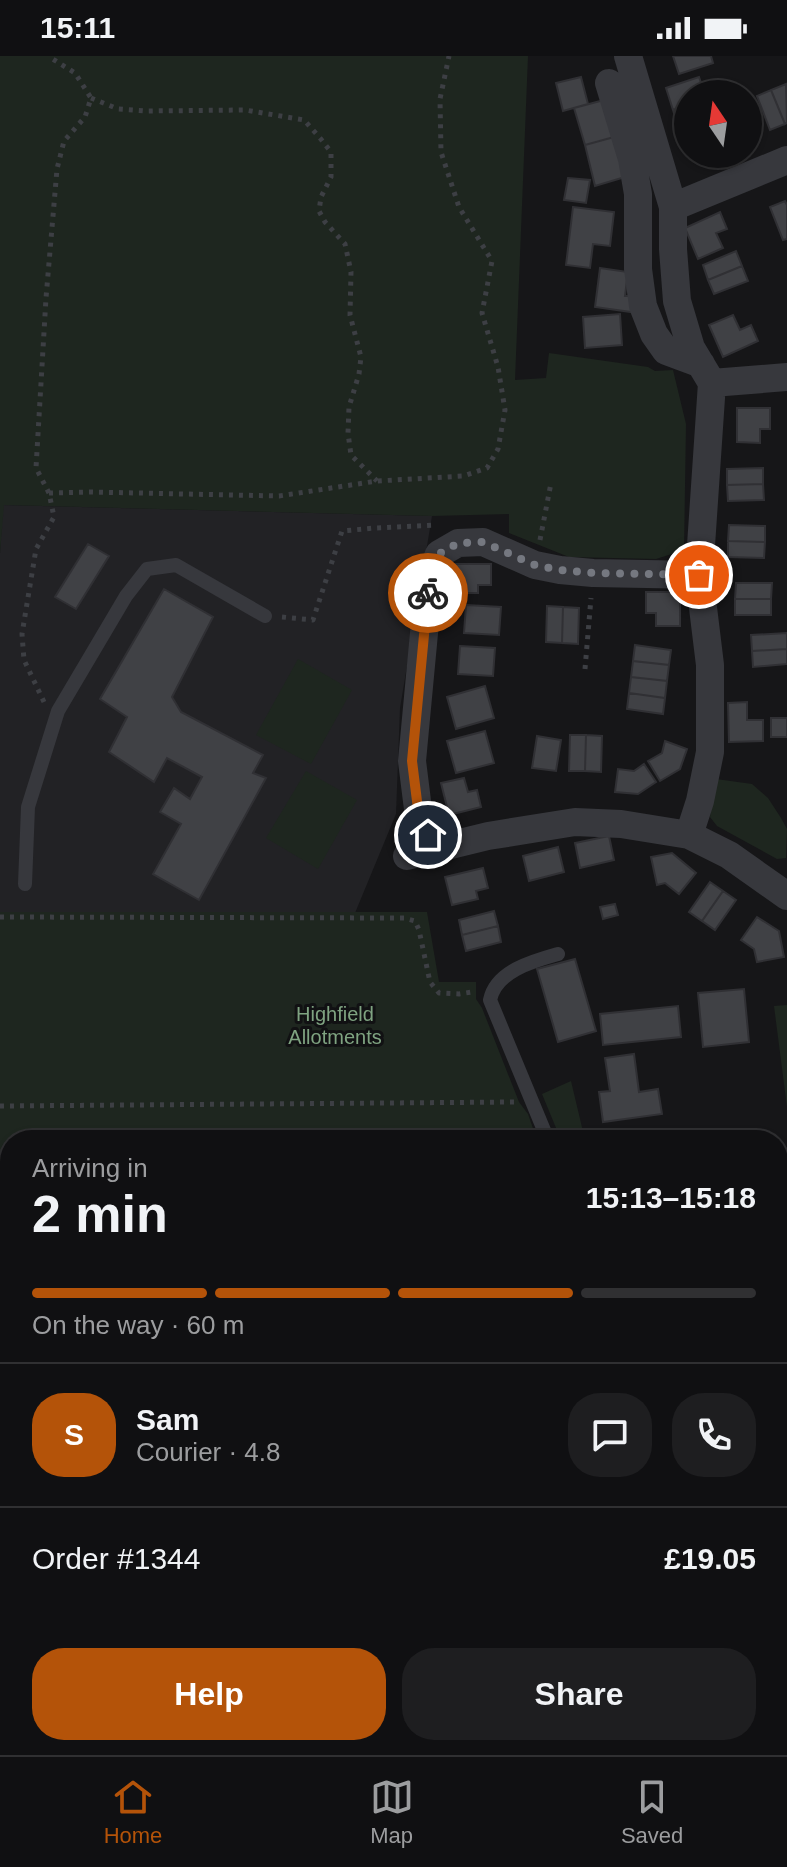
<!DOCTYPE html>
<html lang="en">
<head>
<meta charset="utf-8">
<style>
  body { margin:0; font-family:Helvetica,sans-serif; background:#1e1e20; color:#f1f3f6; height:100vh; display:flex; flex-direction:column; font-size:30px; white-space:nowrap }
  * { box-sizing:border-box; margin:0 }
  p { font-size:26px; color:#9c9d9f }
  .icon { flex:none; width:44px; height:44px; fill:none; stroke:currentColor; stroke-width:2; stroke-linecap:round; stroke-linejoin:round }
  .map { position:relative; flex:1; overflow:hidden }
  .details { position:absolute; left:0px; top:1074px; width:788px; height:626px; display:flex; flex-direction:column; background:#101012; border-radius:32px 32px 0 0; box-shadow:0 2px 6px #0004,0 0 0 2px #303032 }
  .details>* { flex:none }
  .needle { width:52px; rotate:347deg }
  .buttons { position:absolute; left:674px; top:24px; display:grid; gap:16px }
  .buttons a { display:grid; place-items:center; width:88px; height:88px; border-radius:50%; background:#101012; box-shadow:0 2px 6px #0004,0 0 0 2px #303032; font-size:40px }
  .pin { position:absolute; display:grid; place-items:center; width:68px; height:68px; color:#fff; margin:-34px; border:4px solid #fff; border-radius:50%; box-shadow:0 2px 8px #0007 }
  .courier { position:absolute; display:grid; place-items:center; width:80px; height:80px; margin:-40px; border:6px solid #b45309; border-radius:50%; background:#fff; color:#222; box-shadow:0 2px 10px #0007 }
  .overview em { font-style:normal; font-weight:800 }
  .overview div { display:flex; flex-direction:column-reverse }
  .overview { display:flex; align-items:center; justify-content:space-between; height:136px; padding:0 32px }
  h1 { font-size:52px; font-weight:800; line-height:60px }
  .bar { display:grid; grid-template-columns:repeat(4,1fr); gap:12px 8px; align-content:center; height:96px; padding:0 32px }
  .bar i { height:10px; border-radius:6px; background:#303032 }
  .bar .active { background:#b45309 }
  .bar p { grid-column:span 4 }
  .line { display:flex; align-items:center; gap:20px; padding:0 32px; border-top:2px solid #303032 }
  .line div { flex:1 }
  .round { display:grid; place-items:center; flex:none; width:84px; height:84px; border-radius:32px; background:#1e1e20 }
  .primary-button { display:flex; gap:16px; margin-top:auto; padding:16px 32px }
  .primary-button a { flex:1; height:92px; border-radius:32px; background:#b45309; color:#fff; font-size:32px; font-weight:800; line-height:92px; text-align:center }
  .primary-button a+a { background:#1e1e20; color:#f1f3f6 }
  .status { display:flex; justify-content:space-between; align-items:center; height:56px; padding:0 40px; background:#101012; direction:ltr }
  .status svg { height:22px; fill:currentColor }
  .dock { display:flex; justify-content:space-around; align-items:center; height:112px; border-top:2px solid #303032; background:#101012; font-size:22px; color:#9c9d9f }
  .dock a { display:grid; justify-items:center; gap:4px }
  .dock .active { color:#b45309 }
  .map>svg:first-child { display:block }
  .built { fill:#222225 }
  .green { fill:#1e261f }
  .building { fill:#404145; stroke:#303034; stroke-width:2 }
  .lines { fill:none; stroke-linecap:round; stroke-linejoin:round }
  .path { stroke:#3d3f44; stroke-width:5; stroke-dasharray:4 6; stroke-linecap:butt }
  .service { stroke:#37383d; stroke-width:14 }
  .minor { stroke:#37383d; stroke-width:28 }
  .tertiary { stroke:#37383d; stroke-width:36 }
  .done { stroke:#757880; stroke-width:8; stroke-dasharray:0 14.4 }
  .route { stroke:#b45309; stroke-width:10 }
  .labels { text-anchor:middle; stroke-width:6; stroke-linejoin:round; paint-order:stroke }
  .park-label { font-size:20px; fill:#7fa381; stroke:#111113 }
</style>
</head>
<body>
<div class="status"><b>15:11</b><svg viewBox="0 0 49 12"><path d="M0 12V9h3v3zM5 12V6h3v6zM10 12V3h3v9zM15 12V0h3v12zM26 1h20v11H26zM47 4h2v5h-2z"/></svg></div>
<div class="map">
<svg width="787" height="1699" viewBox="0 0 787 1699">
  <rect width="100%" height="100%" fill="#161618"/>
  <path class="built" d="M3,449L432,460L400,652L396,758L355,857L0,856V497Z
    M145,1690H331L333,1699H122Z"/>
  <path class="green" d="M0,0H528L515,324L546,322L549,297L648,311L655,315L673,314L686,368L684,494L656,503L569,501L509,477V458L432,460L4,449L0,497Z
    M298,603L352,634L311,708L256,679Z
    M306,715L357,744L318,813L266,782Z
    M716,723L752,728L768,742L781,762L787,773L786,802L777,803L717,770L710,761Z
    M0,856H427L439,926H476V943L482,952L519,1046L528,1058L537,1084H10V1682L0,1686Z
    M787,949V1051L774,950Z
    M571,1025L585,1084H561L542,1038Z
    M787,1367V1699H741L735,1690H778V1375Z"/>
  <path class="building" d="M673,0H711L713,7L679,18Z
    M581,21L588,48L563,55L556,27Z
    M699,21L705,38H688V49L673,54L666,32Z
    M786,28L787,67L785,68L771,34Z
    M771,34L785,68L770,74L757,40Z
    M604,44L614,81L585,89L574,52Z
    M688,49V74L680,76L673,54Z
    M614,81L625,121L595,130L585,89Z
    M568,122L590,124L586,147L564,144Z
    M785,145L787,149V183L783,184L770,151Z
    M573,151L614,156L610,190L593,188L590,212L566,209Z
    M720,156L727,173L716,177L723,192L698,203L685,172Z
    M736,195L742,210L708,224L703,209Z
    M742,210L748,225L714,238L708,224Z
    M600,212L628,216L625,240H633L631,256L595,251Z
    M620,258L622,289L585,292L583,261Z
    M733,259L740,274L751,269L758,285L723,301L709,269Z
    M737,352H770V373H760V387L737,386Z
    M763,412V428L727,429V413Z
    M763,428L764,444L728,445L727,429Z
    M729,469L765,470V486L728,485Z
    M728,485L765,486L764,502L728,501Z
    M88,488L109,500L76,553L55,541Z
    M452,508H491V529H478V537H451Z
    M736,527H772L771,543H735Z
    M164,533L213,561L172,641L181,656L263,699L253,717L266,722L199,844L153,818L181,768L160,756L174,732L190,743L202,721L167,702L154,726L109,696L127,661L100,643Z
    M646,536H680V570H656V557H646Z
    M735,543H771V559H735Z
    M466,549L501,551L499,579L464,577Z
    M547,550L563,551L562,587L546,586Z
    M563,551L579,552L578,588L562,587Z
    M787,577V593L752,595L751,579Z
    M635,589L671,594L669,609L633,605Z
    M460,590L495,592L493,620L458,618Z
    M787,593V608L753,611L752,595Z
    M633,605L669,609L667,625L631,621Z
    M631,621L667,625L665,642L629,637Z
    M485,630L494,662L456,673L447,641Z
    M629,637L665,642L663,658L627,653Z
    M747,646V664H763V685L729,686L728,647Z
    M771,662H787V681H771Z
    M485,675L494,707L456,717L447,685Z
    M570,679H586L585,715H569Z
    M586,679L602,680L601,716L585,715Z
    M537,680L561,684L556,715L532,712Z
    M665,685L687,693L680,713L660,725L648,705L662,697Z
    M644,708L656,726L638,738L615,736L618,713L634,715Z
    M464,722L468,736L477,734L481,751L449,759L441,727Z
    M609,780L614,804L580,812L575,787Z
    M558,791L564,816L529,825L523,800Z
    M672,797L696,817L679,838L665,827L657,829L651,801Z
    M483,812L488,832L476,835L478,843L452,849L445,821Z
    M710,826L723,835L702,865L689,856Z
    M723,835L736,844L715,874L702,865Z
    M615,848L618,859L603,863L600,851Z
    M494,855L498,870L462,879L459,864Z
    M757,861L779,875L784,901L757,906L754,893L741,884Z
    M498,870L501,886L466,895L462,879Z
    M575,903L596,975L558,986L537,913Z
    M744,933L749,986L703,991L698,937Z
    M678,950L681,981L603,989L600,958Z
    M634,998L639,1036L658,1033L662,1058L603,1066L599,1036L610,1035L605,1002Z
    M778,1123L787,1125V1151L778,1149Z
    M171,1690H240L241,1694L227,1699H147Z"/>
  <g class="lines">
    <path class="path" d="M91,42L118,53L146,55L245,54L304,64L320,82L331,96V121L321,141L319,155L325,166L345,188L351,216L350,259L361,301L359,318L349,351L348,377L351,399L377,425
      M49,437L90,436L279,440L377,425L463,420L487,412L498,393L505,354L498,311L482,257L492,205L459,151L441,96L440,43L449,0
      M540,484L551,427
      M282,561L313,564L342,475L375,472L435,469
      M585,613L591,542
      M44,646L24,604L22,578L36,493L54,461L49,437L36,412L46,242L57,113L64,85L85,61L91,42L75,17L51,2
      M0,861L404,862L415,865L419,874L430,926L439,937L459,938L472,936
      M0,1050L514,1046
      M0,1329L10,1325
      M0,1495L10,1491
      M778,1539L787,1537
      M0,1637L10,1640
      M764,1690L769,1699"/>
    <path class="service" d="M25,828L28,751L58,655L126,540L147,513L176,509L265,560
      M548,1084L490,944C496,915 533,905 558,898
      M343,1690L346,1699"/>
    <path class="minor" d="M628,0L673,151V193L677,245L691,292L712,327L699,519L710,609V696L700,745L689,779L729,799L787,840
      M609,27L632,103L638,138V213L643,250L654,278L666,295L701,308
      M673,151L787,104
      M712,327L787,321
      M689,779L621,768L575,766L488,780L443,791L428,779L418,753L412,705L429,524L439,498L458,487L483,486L535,509L560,514L593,517L699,519
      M407,800L443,791"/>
    <path class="tertiary" d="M778,1344L787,1333
      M40,1699L62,1690"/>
  </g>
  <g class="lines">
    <path class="done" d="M428,537L429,524L439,498L458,487L483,486L535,509L560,514L593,517L699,519"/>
    <path class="route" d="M428,537L412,705L418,753L428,779"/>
  </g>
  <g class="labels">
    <g class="park-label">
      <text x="335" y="965">Highfield<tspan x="335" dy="23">Allotments</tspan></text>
    </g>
  </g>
</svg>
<div class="buttons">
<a><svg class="needle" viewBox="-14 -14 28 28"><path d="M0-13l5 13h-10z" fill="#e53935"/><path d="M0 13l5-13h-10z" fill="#9c9d9f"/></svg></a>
</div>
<div class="pin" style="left:699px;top:519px;background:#ea580c"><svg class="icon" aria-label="bag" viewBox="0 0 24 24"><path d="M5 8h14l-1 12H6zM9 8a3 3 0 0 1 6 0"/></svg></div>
<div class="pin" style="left:428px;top:779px;background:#1f2937"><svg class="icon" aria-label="home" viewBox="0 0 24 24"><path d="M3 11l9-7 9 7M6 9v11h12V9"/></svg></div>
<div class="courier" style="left:428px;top:537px"><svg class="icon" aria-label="bike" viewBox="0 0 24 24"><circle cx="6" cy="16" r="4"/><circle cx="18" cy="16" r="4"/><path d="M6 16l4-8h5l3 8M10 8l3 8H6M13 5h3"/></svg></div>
<section class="details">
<div class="overview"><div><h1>2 min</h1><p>Arriving in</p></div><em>15:13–15:18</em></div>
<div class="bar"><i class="active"></i><i class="active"></i><i class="active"></i><i></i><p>On the way · 60 m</p></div>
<div class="line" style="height:144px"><b class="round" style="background:#b45309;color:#fff">S</b><div><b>Sam</b><p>Courier · 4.8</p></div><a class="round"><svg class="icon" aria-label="chat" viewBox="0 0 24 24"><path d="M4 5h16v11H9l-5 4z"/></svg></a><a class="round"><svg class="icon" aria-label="phone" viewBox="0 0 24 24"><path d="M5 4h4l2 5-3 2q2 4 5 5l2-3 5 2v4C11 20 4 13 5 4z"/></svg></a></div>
<div class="line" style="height:104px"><div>Order #1344</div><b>£19.05</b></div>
<div class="primary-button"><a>Help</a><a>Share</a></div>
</section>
</div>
<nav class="dock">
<a class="active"><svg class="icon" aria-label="home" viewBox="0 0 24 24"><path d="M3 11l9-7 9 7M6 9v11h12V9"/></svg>Home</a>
<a><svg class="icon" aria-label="map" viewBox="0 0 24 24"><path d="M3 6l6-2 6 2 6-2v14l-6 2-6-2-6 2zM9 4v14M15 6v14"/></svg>Map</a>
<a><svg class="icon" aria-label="saved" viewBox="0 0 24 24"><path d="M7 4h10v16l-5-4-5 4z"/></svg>Saved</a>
</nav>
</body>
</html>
